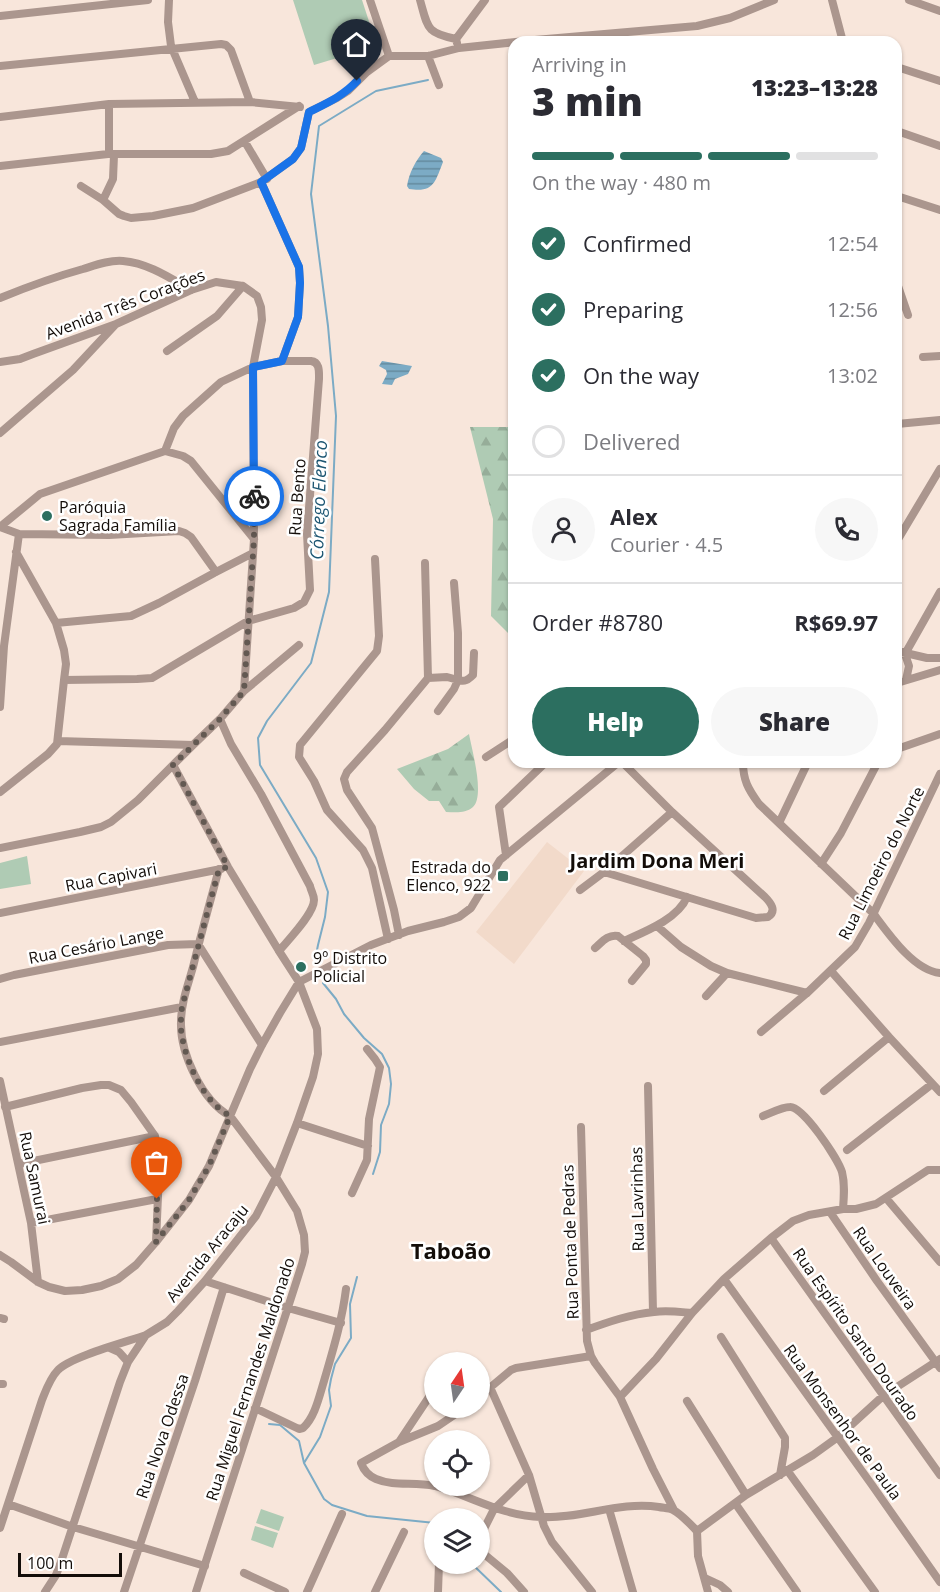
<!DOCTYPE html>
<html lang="en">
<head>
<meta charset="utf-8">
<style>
  body { margin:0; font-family:"Open Sans",sans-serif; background:#f7f7f7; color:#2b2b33; height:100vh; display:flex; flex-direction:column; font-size:22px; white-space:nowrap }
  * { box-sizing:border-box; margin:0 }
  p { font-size:20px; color:#7c7c81 }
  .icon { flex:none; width:33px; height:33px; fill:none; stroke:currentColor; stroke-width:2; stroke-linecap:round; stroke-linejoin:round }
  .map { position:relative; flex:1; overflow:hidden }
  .drawer { position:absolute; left:508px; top:36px; width:394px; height:732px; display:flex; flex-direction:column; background:#fff; border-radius:18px; box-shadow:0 2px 4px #0004 }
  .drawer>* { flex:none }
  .needle { width:39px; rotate:13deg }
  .fabs { position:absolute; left:424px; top:1352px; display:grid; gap:12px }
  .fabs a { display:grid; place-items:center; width:66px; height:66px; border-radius:50%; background:#fff; box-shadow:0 2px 4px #0004; font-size:30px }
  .scale { position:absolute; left:18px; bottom:15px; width:104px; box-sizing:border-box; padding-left:6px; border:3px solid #130d09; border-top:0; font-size:16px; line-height:21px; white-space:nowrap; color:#130d09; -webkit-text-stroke:4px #fff; paint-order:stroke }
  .pin { position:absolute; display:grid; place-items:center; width:51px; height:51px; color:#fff; margin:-62px -26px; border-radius:50% 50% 50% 0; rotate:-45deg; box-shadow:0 0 6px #0007 }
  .pin .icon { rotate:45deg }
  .courier { position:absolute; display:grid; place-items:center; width:60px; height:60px; margin:-30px; border:4px solid #1a73e8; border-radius:50%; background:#fff; color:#222; box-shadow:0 2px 8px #0007 }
  .overview em { font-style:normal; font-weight:800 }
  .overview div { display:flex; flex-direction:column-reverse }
  .overview { display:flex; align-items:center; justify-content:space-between; height:102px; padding:0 24px }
  h1 { font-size:39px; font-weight:800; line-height:45px }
  .bar { display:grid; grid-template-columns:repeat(4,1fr); gap:9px 6px; align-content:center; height:72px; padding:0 24px }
  .bar i { height:8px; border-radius:4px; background:#e1e1e2 }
  .bar .selected { background:#2c6f60 }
  .bar p { grid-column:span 4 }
  .line { display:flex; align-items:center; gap:15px; padding:0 24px; border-top:2px solid #e1e1e2 }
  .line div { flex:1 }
  .round { display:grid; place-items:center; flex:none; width:63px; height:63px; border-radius:32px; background:#f7f7f7 }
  ol { padding:0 24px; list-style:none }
  li { display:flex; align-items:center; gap:18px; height:66px }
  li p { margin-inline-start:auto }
  li .icon { padding:6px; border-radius:50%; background:#2c6f60; color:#fff; stroke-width:4 }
  li:last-child { color:#7c7c81 }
  li i { width:33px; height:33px; border:3px solid #e1e1e2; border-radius:50% }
  .button { display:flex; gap:12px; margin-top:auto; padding:12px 24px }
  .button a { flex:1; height:69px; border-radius:36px; background:#2c6f60; color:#fff; font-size:24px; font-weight:800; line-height:69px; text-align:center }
  .button a+a { background:#f7f7f7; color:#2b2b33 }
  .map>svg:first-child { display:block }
  .built { fill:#f2daca }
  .forest { fill:url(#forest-firs) }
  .pitch { fill:#afcbb4 }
  .water { fill:url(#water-rules) }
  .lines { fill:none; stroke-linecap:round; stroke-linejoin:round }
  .stream { stroke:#7cabc5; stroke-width:2 }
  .minor { stroke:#ab968e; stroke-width:8 }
  .done { stroke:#635952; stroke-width:6; stroke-dasharray:0 10.8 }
  .route { stroke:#1a73e8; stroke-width:8 }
  .poi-dot { fill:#2c6f60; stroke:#fff; stroke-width:2 }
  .labels { text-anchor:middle; stroke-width:5; stroke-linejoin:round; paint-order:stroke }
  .street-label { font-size:16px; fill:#130d09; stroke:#fff }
  .poi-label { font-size:16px; fill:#130d09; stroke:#fff; text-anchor:start }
  .water-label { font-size:18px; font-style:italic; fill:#1d5672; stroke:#fff }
  .quarter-label { font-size:20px; font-weight:bold; fill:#130d09; stroke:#fff }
  .district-label { font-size:22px; font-weight:bold; fill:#130d09; stroke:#fff }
</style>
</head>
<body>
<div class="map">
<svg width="940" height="1592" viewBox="0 0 940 1592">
  <defs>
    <pattern id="forest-firs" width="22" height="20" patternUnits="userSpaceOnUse" patternTransform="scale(1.5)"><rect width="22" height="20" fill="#afcbb4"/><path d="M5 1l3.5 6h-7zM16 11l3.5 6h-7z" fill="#96ad99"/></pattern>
    <pattern id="water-rules" width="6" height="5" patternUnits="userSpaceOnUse" patternTransform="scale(1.5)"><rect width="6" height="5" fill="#7cabc5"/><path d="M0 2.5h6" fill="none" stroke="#648a9e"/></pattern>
  </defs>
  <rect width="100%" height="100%" fill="#f8e6db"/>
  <path class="built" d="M547,842L584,871L514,964L476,932Z"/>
  <path class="forest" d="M470,427H514V639L491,616L493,519Z
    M469,734C472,750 485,796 473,807C465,814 455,812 446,812L439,801H429L414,789L397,769L448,749Z"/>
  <path class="pitch" d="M293,0H362L377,46L314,65Z
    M27,856L31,884L0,889V863Z
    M261,1509L284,1517L279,1531L256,1523Z
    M255,1526L278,1533L273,1548L251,1540Z"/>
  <path class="water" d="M424,151L441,158L443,162C435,182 434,193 409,189L407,186C409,173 416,160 424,151Z
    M382,361L412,366L408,374L395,379L392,385L382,384L387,374L386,370L379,366Z"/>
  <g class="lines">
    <path class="stream" d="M315,960L318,945L325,917L328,892L316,858L260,765L258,738L267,721L311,663L329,592L336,416L328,326L311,194L319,126L376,91L428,80
      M323,983L336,999L344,1014L364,1038L382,1054L389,1068L391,1084L389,1104L381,1125L380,1152L373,1174
      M269,1424L280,1425L299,1441L304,1463L324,1499L332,1505L367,1516L435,1523
      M304,1463L320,1437L331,1406L329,1390L331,1379L335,1364L351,1338L350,1304L357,1277
      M471,1563L501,1592"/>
    <path class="minor" d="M169,0L168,22L171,46L195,102
      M370,0L389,56
      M420,0C428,28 426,33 456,39
      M832,0L843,42
      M909,0L940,11
      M0,16L148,0
      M457,43L456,39L485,0
      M428,56L439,85
      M0,66L221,44L226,45L231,50L250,102
      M897,67L940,81
      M0,117L109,104L250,102L300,107
      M897,131L940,146
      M245,142L267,179
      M109,154V104
      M0,166L108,154H211L228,151L299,106
      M261,182L299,267L300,283L298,317L282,361
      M81,186L103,200L119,214L124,216L131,218L153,216L193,208L261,182L293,159L301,148L309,112L337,98L348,91L367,72L389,56H428L459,48L535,40L697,26L730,18L774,0
      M897,196L940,210
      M103,200L113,179L114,155
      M897,283L908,315
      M0,298C27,287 54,277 83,269C96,265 109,260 123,261C148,263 170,278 191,290
      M167,351L217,316L243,286
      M923,357L940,356
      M0,362L20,359L33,354L116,324L191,290L216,282L243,286L257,296L261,307L262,320L253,367L254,539L244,691L220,719L193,745L138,800L111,822L101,827L80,832L0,848
      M897,424L940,420
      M0,433L73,370L115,325
      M0,527L40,494L165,451L183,456L191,461L254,539
      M0,527L19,534L109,535L179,531L185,533L191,537L216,572
      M897,541L940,469
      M375,559L379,636L377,651L300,745L299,757L314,781L327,810L363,850L372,868L388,939
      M425,563L428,678
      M56,623L131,616L159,603L216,572L253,553
      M897,651L927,658H940
      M905,654L940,592
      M905,654L909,666L906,680
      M64,680L137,679L152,678L248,621L294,608L304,602L310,590L307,534L319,379C319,372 320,362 311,361H282L253,367L221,382L183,416L174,428L165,451
      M897,683L940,670
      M244,691L299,645
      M0,707L4,646L19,534
      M438,711L454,689L458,680C465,682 468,680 473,675L474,653
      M220,719L231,744L261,794L310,886C311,891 314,895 314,900C314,914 288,940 279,951
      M58,741L193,745
      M897,749L940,734
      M486,757L514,739
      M743,762C743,780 748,789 759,804L873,913C888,933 913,970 940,973
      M0,792L48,754L57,744L64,680L66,664L64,650L56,623L16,552
      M779,823L808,762
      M506,855L499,807L546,762
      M821,864L841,833L878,762
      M604,872L756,918L768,917C777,911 771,903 765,897L672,812L622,762
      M580,890L604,872L672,812
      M0,913L221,869
      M657,926L681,947L711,966L727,973L807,993
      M399,935L394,910L372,828L347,790L344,779L347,772L385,730L428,678L447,677L458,680V633L454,583
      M624,941C644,932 678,919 687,897
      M595,948C602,942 608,934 618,936L643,956L646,960V964L632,981
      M831,971L889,1037L940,1092
      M0,979L14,975L168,945L198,944L262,1045
      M706,996L727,973
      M761,1032L807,993L855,947L869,923L940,774
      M0,1042L182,1007
      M0,1081L31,1223L38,1282
      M648,1086L653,1312
      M824,1091L889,1037
      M5,1107L82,1088L101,1085H109L121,1090L131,1102L155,1136L157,1145L159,1173L156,1242
      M763,1116C771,1113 782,1107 790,1107C803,1106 838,1159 842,1172C845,1184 844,1196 843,1209
      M297,1123L368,1146
      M581,1127L587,1341L591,1356L595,1363L620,1397L653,1469L674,1510
      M847,1150L932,1084
      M19,1164L155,1136
      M352,1193L367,1160L369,1119L380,1067L375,1059L367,1049
      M886,1198L940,1262
      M830,1212L877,1281L940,1368
      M31,1223L157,1199
      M771,1238L940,1475
      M0,1255L11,1262L38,1282L49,1287L65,1291L82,1290L101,1286L118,1279L136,1265L156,1242L189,1200L209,1166L250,1069L262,1045L280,1013L299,982L371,945L408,931L444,922L459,917L471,908L500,860L619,762
      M724,1279L872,1485L940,1582
      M205,1281L288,1308L341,1323
      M0,1318L4,1319
      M586,1330C608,1322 631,1314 654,1312C667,1310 680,1312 692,1313
      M721,1337L785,1438V1447L780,1475
      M110,1348L119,1352L128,1362
      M0,1384H3
      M490,1387L529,1475L544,1526L552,1542L592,1592
      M435,1388L399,1442L361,1463C364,1471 369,1476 376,1479C395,1487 414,1481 435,1486C471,1496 502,1516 541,1517C581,1519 619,1501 659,1507C663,1508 669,1508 673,1510C680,1513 691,1525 697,1531
      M480,1396L511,1370L516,1368L591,1356
      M620,1397L656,1359L692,1313L724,1279L771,1238L793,1221L809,1215L843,1209H856L876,1204L928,1170H940
      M687,1401L746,1495
      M255,1408L299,1429L303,1428C315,1417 319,1397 324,1381C333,1350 342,1321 346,1289
      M399,1442L438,1426L466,1407
      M787,1470L875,1592
      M735,1503L797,1592
      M8,1504L73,1527L205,1566
      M609,1509L633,1592
      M0,1528L42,1400C46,1390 50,1378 58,1370C70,1357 126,1342 146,1335
      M697,1531L746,1495L813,1455L838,1437L883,1396L940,1359
      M697,1531L698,1556L708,1592
      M480,1537L494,1509L529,1475
      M480,1548L484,1554L507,1573L524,1592
      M244,1573L285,1592
      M705,1578L720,1585L728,1592
      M45,1592L56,1575L61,1562L120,1382L128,1362L146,1335L167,1322L178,1311L205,1281L256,1216L276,1177L297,1123L313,1077L318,1054L317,1029L299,982L279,951L228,867L173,765
      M124,1592L195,1381L224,1287
      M196,1592L302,1264L305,1252L304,1235L297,1211L276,1177L230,1116C202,1101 180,1053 181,1022C181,1003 188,985 193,967C201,934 210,902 219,869
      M307,1592L342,1514
      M375,1592L404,1532
      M438,1592L439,1563"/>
  </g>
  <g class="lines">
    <path class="done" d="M157,1199L156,1242L189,1200L209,1166L230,1116C204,1102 187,1065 182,1036C180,1027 181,1017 182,1007L219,869L228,867L173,765L220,719L244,691L254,539V496"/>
    <path class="route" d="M254,496L253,367L282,361L298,317L300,283L299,267L261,182L293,159L301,148L309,112C327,103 343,96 357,81"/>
  </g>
  <g class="poi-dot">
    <circle cx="47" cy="516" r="6"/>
    <rect x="497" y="870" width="12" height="12" rx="3"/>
    <circle cx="301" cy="967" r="6"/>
  </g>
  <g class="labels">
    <g class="street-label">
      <text transform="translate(125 304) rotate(-21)" y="6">Avenida Três Corações</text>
      <text transform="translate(297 497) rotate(-86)" y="6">Rua Bento</text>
      <text transform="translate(881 863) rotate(-63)" y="6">Rua Limoeiro do Norte</text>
      <text transform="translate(111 877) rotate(-11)" y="6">Rua Capivari</text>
      <text transform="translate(96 945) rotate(-11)" y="6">Rua Cesário Lange</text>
      <text transform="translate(35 1178) rotate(78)" y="6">Rua Samurai</text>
      <text transform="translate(637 1199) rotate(-91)" y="6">Rua Lavrinhas</text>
      <text transform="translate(570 1242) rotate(-92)" y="6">Rua Ponta de Pedras</text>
      <text transform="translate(207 1253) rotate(-51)" y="6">Avenida Aracaju</text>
      <text transform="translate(885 1268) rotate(55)" y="6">Rua Louveira</text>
      <text transform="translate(856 1334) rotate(55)" y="6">Rua Espírito Santo Dourado</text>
      <text transform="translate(250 1379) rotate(-72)" y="6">Rua Miguel Fernandes Maldonado</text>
      <text transform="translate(843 1422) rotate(54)" y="6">Rua Monsenhor de Paula</text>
      <text transform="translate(162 1436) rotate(-71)" y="6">Rua Nova Odessa</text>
    </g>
    <g class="poi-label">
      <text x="59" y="513">Paróquia<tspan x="59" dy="18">Sagrada Família</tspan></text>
      <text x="491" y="873" text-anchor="end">Estrada do<tspan x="491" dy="18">Elenco, 922</tspan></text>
      <text x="313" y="964">9º Distrito<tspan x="313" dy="18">Policial</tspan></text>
    </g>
    <g class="water-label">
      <text transform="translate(319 500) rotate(-88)" y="6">Córrego Elenco</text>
    </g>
    <g class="quarter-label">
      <text x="657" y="868">Jardim Dona Meri</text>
    </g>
    <g class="district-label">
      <text x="451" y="1259">Taboão</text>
    </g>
  </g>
</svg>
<div class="fabs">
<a><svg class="needle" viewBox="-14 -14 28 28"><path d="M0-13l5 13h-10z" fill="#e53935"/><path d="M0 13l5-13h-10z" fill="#7c7c81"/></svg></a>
<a><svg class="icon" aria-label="locate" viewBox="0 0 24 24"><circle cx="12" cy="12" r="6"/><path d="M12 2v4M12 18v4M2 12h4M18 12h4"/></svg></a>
<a><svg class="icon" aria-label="layers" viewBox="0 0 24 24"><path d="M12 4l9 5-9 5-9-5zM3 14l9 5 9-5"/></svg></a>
</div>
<div class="scale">100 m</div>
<div class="pin" style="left:157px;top:1199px;background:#ea580c"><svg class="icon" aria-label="bag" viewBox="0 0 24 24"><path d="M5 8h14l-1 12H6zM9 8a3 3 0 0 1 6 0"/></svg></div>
<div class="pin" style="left:357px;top:81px;background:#1f2937"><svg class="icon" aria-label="home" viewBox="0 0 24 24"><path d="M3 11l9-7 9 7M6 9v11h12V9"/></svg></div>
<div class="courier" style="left:254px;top:496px"><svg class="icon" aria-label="bike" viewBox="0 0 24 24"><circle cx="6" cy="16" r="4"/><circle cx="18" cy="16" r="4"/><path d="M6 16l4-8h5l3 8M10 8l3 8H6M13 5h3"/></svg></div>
<section class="drawer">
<div class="overview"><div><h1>3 min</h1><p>Arriving in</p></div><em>13:23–13:28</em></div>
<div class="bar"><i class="selected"></i><i class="selected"></i><i class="selected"></i><i></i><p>On the way · 480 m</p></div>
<ol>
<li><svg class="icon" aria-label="check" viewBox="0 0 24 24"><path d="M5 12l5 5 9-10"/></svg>Confirmed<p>12:54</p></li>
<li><svg class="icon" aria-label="check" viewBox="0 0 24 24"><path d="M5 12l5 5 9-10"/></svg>Preparing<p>12:56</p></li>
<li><svg class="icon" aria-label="check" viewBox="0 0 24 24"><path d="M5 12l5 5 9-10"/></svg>On the way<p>13:02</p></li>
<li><i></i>Delivered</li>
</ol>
<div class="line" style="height:108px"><a class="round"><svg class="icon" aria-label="person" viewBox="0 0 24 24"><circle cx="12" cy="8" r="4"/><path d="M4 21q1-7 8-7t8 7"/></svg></a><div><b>Alex</b><p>Courier · 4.5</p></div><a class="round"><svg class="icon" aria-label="phone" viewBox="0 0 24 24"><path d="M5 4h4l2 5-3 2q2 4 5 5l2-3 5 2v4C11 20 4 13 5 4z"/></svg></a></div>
<div class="line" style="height:78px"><div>Order #8780</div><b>R$69.97</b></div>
<div class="button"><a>Help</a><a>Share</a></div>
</section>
</div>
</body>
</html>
